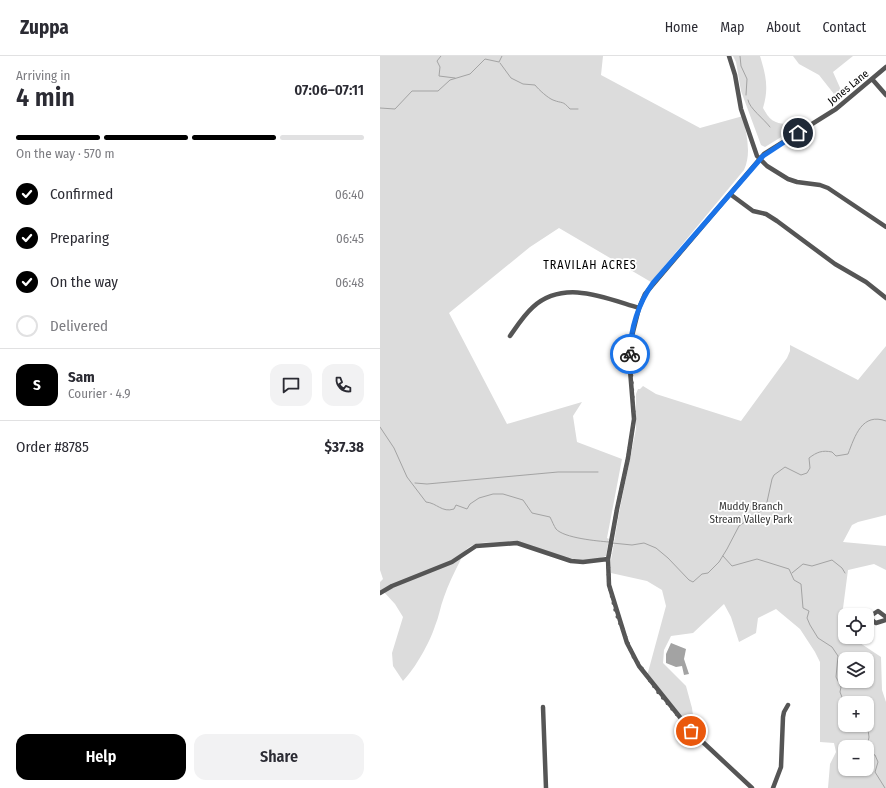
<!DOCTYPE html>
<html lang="en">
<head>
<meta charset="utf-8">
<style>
  body { margin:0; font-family:"Fira Sans Condensed",sans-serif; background:#f2f2f3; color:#2b2b33; height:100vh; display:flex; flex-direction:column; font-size:15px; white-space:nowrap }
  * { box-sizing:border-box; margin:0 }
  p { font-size:13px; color:#7c7c81 }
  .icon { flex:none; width:22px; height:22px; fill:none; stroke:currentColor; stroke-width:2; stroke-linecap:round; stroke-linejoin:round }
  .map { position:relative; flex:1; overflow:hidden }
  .details { display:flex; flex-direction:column; background:#fff; width:380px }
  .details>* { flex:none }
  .fabs { position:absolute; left:458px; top:552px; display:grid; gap:8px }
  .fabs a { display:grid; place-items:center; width:36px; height:36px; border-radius:8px; background:#fff; box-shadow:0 1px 3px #0004; font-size:20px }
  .pin { position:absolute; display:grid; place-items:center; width:34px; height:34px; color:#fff; margin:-17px; border:2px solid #fff; border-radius:50%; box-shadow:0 1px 4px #0007 }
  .courier { position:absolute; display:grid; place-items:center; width:40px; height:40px; margin:-20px; border:3px solid #1a73e8; border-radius:50%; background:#fff; color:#222; box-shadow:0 1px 5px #0007 }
  .overview em { font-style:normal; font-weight:600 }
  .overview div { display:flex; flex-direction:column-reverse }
  .overview { display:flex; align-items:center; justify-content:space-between; height:68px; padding:0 16px }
  h1 { font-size:26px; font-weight:600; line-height:30px }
  .bar { display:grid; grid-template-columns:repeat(4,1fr); gap:6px 4px; align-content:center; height:48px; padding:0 16px }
  .bar i { height:5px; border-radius:3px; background:#e1e1e2 }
  .bar .selected { background:#000 }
  .bar p { grid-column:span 4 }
  .line { display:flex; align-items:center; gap:10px; padding:0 16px; border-top:1px solid #e1e1e2 }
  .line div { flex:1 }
  .round { display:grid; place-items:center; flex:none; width:42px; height:42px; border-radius:12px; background:#f2f2f3 }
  ol { padding:0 16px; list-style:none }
  li { display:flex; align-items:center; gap:12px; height:44px }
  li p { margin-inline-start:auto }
  li .icon { padding:4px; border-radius:50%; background:#000; color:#fff; stroke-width:4 }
  li:last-child { color:#7c7c81 }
  li i { width:22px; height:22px; border:2px solid #e1e1e2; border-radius:50% }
  .button { display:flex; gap:8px; margin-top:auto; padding:8px 16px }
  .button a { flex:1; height:46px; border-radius:12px; background:#000; color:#fff; font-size:16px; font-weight:600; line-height:46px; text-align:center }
  .button a+a { background:#f2f2f3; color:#2b2b33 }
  header { display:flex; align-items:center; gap:24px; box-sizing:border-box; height:56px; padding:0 20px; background:#fff; border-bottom:1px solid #e1e1e2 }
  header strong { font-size:19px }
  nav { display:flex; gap:22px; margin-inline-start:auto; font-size:14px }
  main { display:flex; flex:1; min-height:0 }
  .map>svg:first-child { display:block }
  .green { fill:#dcdcdc; fill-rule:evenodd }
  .water { fill:#a3a3a3 }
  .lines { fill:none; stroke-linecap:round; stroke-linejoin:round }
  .stream { stroke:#a3a3a3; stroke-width:1 }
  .minor { stroke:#555; stroke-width:4.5 }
  .done { stroke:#595959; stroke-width:4; stroke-dasharray:0 7.2 }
  .route { stroke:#1a73e8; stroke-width:5 }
  .labels { text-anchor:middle; stroke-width:3.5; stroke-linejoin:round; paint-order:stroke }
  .street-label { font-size:11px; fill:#000; stroke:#fff }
  .park-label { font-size:11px; fill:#333; stroke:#fff }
  .neighbourhood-label { font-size:12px; letter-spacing:1px; fill:#000; stroke:#fff }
</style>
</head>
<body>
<header>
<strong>Zuppa</strong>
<nav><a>Home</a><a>Map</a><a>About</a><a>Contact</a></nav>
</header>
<main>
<section class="details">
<div class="overview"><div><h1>4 min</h1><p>Arriving in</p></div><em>07:06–07:11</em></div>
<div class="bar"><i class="selected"></i><i class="selected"></i><i class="selected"></i><i></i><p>On the way · 570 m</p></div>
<ol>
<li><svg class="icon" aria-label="check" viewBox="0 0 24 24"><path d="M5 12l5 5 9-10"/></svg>Confirmed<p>06:40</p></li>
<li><svg class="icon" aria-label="check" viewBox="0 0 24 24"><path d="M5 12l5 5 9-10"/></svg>Preparing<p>06:45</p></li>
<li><svg class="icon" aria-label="check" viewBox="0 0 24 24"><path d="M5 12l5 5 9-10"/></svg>On the way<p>06:48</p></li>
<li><i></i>Delivered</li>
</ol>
<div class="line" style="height:72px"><b class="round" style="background:#000;color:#fff">S</b><div><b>Sam</b><p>Courier · 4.9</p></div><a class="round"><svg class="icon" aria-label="chat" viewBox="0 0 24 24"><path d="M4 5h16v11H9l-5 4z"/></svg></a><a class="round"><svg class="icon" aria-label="phone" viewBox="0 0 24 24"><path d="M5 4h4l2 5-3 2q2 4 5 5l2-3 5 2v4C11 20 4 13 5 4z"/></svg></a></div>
<div class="line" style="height:52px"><div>Order #8785</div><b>$37.38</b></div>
<div class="button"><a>Help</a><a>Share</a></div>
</section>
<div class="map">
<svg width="506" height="732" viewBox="0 0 506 732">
  <rect width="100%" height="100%" fill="#fff"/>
  <path class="green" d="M0,0H223L221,19L320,72L363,60C366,78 372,97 364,114L271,226L179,172L150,191L69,257L127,368L202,346L193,360L197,386L242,403L227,482L229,483L226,500C189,516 156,482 120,486C110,487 96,485 88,492C84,495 82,501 80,505C74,517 68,529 64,541C60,551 59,561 55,570C50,586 35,613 23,625L13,610L12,597L23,561L15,548L3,535L0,537V526L3,523L0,514Z
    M353,0H380C386,20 389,32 383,52C389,63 394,68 407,68L411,75L385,91L381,89L361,35L356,6Z
    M413,0H473L453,16L461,34L454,38L439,19L419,8Z
    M410,289L478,324L506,290V459L478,466L472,469L463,486L506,490V514L494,508L468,514L462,560L465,581H471L501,601L502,634L506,646V732H448L450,708L456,696L454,687L440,686V606L435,596L420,573L396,553L378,562L376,577L359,586L351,561L344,548L313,577L291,580L284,594L283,607L306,630L312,652L316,681L267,620L286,550L282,534L267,525L231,517V504L239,457L256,373V338L258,333H260L263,330L276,338L361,365L407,302L410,295ZM465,603H487V625H465ZM465,647H487V669H465ZM465,691H487V713H465Z"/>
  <path class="water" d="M291,587L306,593L304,603L309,618L304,619L302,610L296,611L286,607V598Z"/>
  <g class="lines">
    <path class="stream" d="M61,0L57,5L60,11L59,20L75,22
      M360,0L361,10L367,23L366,39
      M120,7L131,22L143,28L155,29C159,34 168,42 173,44C183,48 182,44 190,53H198
      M368,44C369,52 384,63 390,71
      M0,52L15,53L32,35H58L70,24L90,18L105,3L119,6L122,0
      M0,371L14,392L27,421L46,446C57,447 62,457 74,453L76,449L87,453L90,448L99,442L113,438H123L143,444L152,457L170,461C172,465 174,470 176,473C184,482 217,485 229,486
      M35,427L47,428L178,416H218
      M232,487L252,489L264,487L276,492L288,502L309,524L313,526L322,518L328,517L339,506L347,493L359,470L384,453L387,446L392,423L394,419L405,411L421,419L427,417L430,412L429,402C437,396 442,394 452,396L456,400L468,398C475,380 482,356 506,365
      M343,500L352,510L377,503L409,513L414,524L421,528L423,552L429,555L427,562L430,569L438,582L452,591L458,600L456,621L461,631L460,636L465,649
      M412,517L423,508L432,510L452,504L462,512L465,517
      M487,666L489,681L487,692
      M487,696L495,699L498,706L495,716L505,732"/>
    <path class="minor" d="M349,0L355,19L361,53L377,100L387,110L408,123L417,126L440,129L448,132L506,171
      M492,23L506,39
      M350,138L373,155L386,158L397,165L455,208L486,226L506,242
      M130,280C137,270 144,259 153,251C184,223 225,242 259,252
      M0,537L12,530L72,506L96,490L137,487L191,505L203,506L228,503
      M506,561L498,555L492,559C491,563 492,565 496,567L506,564
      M163,651L166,732
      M372,732L311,675L259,610L247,587L229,529L228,503L237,453L248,402L254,363L250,314V288L259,252L265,238L384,98L456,53L506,11
      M393,732L401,711L403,661L404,656L408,649"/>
  </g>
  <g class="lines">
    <path class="done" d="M250,298L254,363L248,402L237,453L228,504L229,529L236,557L253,600L278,636L311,675"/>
    <path class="route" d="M250,298C250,273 259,246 273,227L383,100L418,77"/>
  </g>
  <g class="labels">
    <g class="street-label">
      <text transform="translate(468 31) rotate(-39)" y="4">Jones Lane</text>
    </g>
    <g class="park-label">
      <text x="371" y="454">Muddy Branch<tspan x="371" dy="13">Stream Valley Park</tspan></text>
    </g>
    <g class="neighbourhood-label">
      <text x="210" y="213">TRAVILAH ACRES</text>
    </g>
  </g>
</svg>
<div class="fabs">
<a><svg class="icon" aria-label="locate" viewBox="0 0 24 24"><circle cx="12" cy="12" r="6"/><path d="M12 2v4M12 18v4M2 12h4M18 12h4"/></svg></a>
<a><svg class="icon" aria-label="layers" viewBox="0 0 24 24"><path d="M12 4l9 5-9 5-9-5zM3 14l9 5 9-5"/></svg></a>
<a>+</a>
<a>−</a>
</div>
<div class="pin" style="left:311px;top:675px;background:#ea580c"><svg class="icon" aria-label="bag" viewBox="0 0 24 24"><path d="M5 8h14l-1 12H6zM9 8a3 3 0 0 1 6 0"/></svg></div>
<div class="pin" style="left:418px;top:77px;background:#1f2937"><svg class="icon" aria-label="home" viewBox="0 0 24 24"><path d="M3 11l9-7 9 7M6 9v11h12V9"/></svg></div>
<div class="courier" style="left:250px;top:298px"><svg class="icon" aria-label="bike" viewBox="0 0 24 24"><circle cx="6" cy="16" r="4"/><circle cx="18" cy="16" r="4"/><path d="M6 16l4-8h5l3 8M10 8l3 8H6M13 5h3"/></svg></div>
</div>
</main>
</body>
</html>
